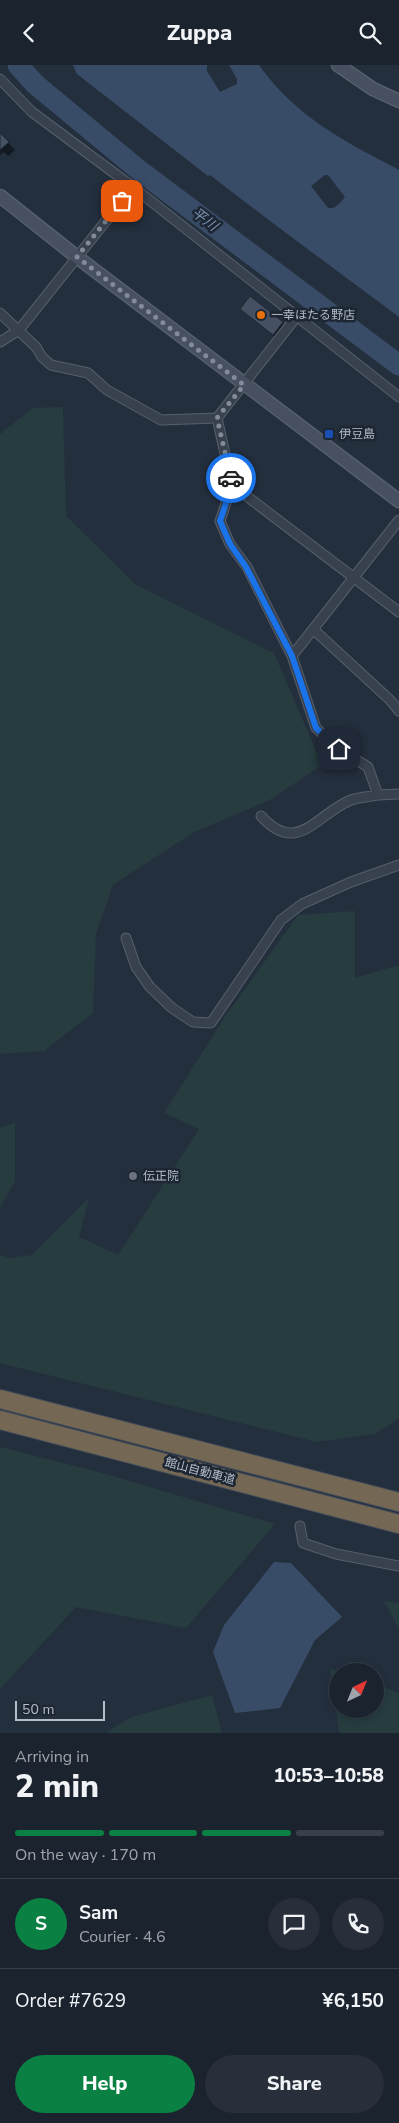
<!DOCTYPE html>
<html lang="en">
<head>
<meta charset="utf-8">
<style>
  body { margin:0; font-family:"Nunito Sans","Noto Sans JP",sans-serif; background:#282f3a; color:#f1f3f6; height:100vh; display:flex; flex-direction:column; font-size:19px; white-space:nowrap }
  * { box-sizing:border-box; margin:0 }
  p { font-size:16px; color:#a0a4aa }
  .icon { flex:none; width:28px; height:28px; fill:none; stroke:currentColor; stroke-width:2; stroke-linecap:round; stroke-linejoin:round }
  .map { position:relative; height:1668px; overflow:hidden }
  .details { display:flex; flex-direction:column; background:#1b232e; flex:1 }
  .details>* { flex:none }
  .needle { width:32px; rotate:43deg }
  .tools { position:absolute; left:329px; top:1598px; display:grid; gap:10px }
  .tools a { display:grid; place-items:center; width:55px; height:55px; border-radius:50%; background:#1b232e; box-shadow:0 2px 8px #0003,0 0 0 1px #39404a; font-size:25px }
  .scale { position:absolute; left:15px; bottom:12px; width:90px; box-sizing:border-box; padding-left:5px; border:2px solid #b4bcc9; border-top:0; font-size:14px; line-height:18px; white-space:nowrap; color:#b4bcc9; -webkit-text-stroke:4px #1d2633; paint-order:stroke }
  .pin { position:absolute; display:grid; place-items:center; width:42px; height:42px; color:#fff; margin:-21px; border-radius:10px; box-shadow:0 2px 8px #0006 }
  .courier { position:absolute; display:grid; place-items:center; width:50px; height:50px; margin:-25px; border:4px solid #1a73e8; border-radius:50%; background:#fff; color:#222; box-shadow:0 1px 6px #0007 }
  .headline em { font-style:normal; font-weight:800 }
  .headline div { display:flex; flex-direction:column-reverse }
  .headline { display:flex; align-items:center; justify-content:space-between; height:85px; padding:0 15px }
  h1 { font-size:32px; font-weight:800; line-height:38px }
  .bar { display:grid; grid-template-columns:repeat(4,1fr); gap:8px 5px; align-content:center; height:60px; padding:0 15px }
  .bar i { height:6px; border-radius:4px; background:#39404a }
  .bar .selected { background:#0b8043 }
  .bar p { grid-column:span 4 }
  .line { display:flex; align-items:center; gap:12px; padding:0 15px; border-top:1px solid #39404a }
  .line div { flex:1 }
  .round { display:grid; place-items:center; flex:none; width:52px; height:52px; border-radius:26px; background:#282f3a }
  .button { display:flex; gap:10px; margin-top:auto; padding:10px 15px }
  .button a { flex:1; height:58px; border-radius:30px; background:#0b8043; color:#fff; font-size:20px; font-weight:800; line-height:58px; text-align:center }
  .button a+a { background:#282f3a; color:#f1f3f6 }
  header { display:flex; justify-content:space-between; align-items:center; height:65px; padding:0 15px; background:#1b232e; font-size:22px; font-weight:800 }
  .map>svg:first-child { display:block }
  .green { fill:#263c3f }
  .water { fill:#394c67; fill-rule:evenodd }
  .shadow { fill:#0007 }
  .lines { fill:none; stroke-linecap:round; stroke-linejoin:round }
  .river { stroke:#394c67; stroke-width:21 }
  .building { fill:#455162; stroke:#1f2835 }
  .street-casing { stroke:#565f6c; stroke-width:11 }
  .secondary-casing { stroke:#565f6c; stroke-width:15 }
  .highway-casing { stroke:#434c59; stroke-width:20 }
  .street { stroke:#38414e; stroke-width:9 }
  .secondary { stroke:#465061; stroke-width:12 }
  .highway { stroke:#746855; stroke-width:18 }
  .done { stroke:#828b98; stroke-width:5; stroke-dasharray:0 9 }
  .route { stroke:#1a73e8; stroke-width:6 }
  .food-dot { fill:#e8710a; stroke:#1d2633; stroke-width:2 }
  .transit-dot { fill:#1a4fb4; stroke:#1d2633; stroke-width:2 }
  .worship-dot { fill:#6b7280; stroke:#1d2633; stroke-width:2 }
  .labels { text-anchor:middle; stroke-width:5; stroke-linejoin:round; paint-order:stroke }
  .poi-label { font-size:12px; fill:#b4bcc9; stroke:#1d2633; text-anchor:start }
  .street-label { font-size:12px; fill:#b4bcc9; stroke:#1d2633 }
  .water-label { font-size:14px; font-style:italic; fill:#7c92b1; stroke:#1d2633 }
</style>
</head>
<body>
<header><svg class="icon" aria-label="back" viewBox="0 0 24 24"><path d="M15 5l-7 7 7 7"/></svg>Zuppa<svg class="icon" aria-label="search" viewBox="0 0 24 24"><circle cx="10" cy="10" r="6"/><path d="M15 15l6 6"/></svg></header>
<div class="map">
<svg width="399" height="1668" viewBox="0 0 399 1668">
  <rect width="100%" height="100%" fill="#242f3e"/>
  <path class="green" d="M63,342L66,451L136,520L274,588L322,700L268,736L194,767L113,820L96,869L93,948L44,986L0,989V369L33,343Z
    M355,846V913L399,900V1353L375,1369L317,1377L0,1298V1190L10,1193L32,1190L89,1133L79,1172L118,1190L199,1064L164,1048L224,953L298,850Z
    M15,1057V1117L0,1142V1063Z
    M0,1382L99,1407L275,1459L186,1563L76,1542L0,1624Z
    M384,1536L399,1538V1564Z
    M330,1604L338,1606V1644H375V1619L399,1628V1668H339Z
    M212,1630L222,1668H106L131,1652Z"/>
  <path class="water" d="M73,0H207V6L220,27L237,19V14L229,0H259C296,52 344,76 399,105V252C336,205 272,158 210,110L208,111L77,9ZM325,110H328L345,132C341,137 335,145 328,143L311,121Z
    M274,1497L291,1498L342,1552L315,1575L280,1643L235,1648L213,1587L224,1560Z"/>
  <path class="shadow" d="M0,69L15,85L8,91L4,87L0,90Z
    M242,244L282,258L289,264L280,276Z"/>
  <g class="lines">
    <path class="river" d="M18,0L35,19L140,106L399,300"/>
  </g>
  <path class="building" d="M0,68L9,77L0,85Z
    M250,231L283,257L273,270L240,244Z"/>
  <g class="lines">
    <g class="street-casing">
      <path id="street" d="M0,14L32,47L133,122L399,332
        M0,248L36,282L42,292L51,300L88,308L107,325L161,355L217,353
        M0,277L19,265L133,122
        M217,353L232,420L220,456L230,479L247,502L292,591L316,663L339,684L368,702L378,730L399,729
        M217,353L297,251
        M232,420L399,547
        M313,564L390,635L399,646
        M292,591L399,455
        M261,751C298,792 317,748 351,735C359,732 369,732 378,730
        M126,873L136,902L150,922L172,943L193,957L211,958L281,855L302,839L351,817L399,800
        M300,1461L303,1478L336,1489L399,1501"/>
    </g>
    <g class="secondary-casing">
      <path id="secondary" d="M338,0L373,24L399,36
        M0,131L77,192L399,436"/>
    </g>
    <g class="highway-casing">
      <path id="highway" d="M0,1334L399,1437
        M0,1355L399,1459"/>
    </g>
    <use href="#street" class="street"/>
    <use href="#secondary" class="secondary"/>
    <use href="#highway" class="highway"/>
  </g>
  <g class="lines">
    <path class="done" d="M122,136L77,192L244,320L217,353L231,413"/>
    <path class="route" d="M231,413L232,420L220,456L230,479L246,502L292,591L316,663L339,684"/>
  </g>
  <circle class="food-dot" cx="261" cy="250" r="5"/>
  <rect class="transit-dot" x="324" y="364" width="10" height="10" rx="2.5"/>
  <circle class="worship-dot" cx="133" cy="1111" r="5"/>
  <g class="labels">
    <g class="poi-label">
      <text x="271" y="254">一幸ほたる野店</text>
      <text x="339" y="373">伊豆島</text>
      <text x="143" y="1115">伝正院</text>
    </g>
    <g class="street-label">
      <text transform="translate(200 1406) rotate(15)" y="4">館山自動車道</text>
    </g>
    <g class="water-label">
      <text transform="translate(205 154) rotate(37)" y="5">平川</text>
    </g>
  </g>
</svg>
<div class="tools">
<a><svg class="needle" viewBox="-14 -14 28 28"><path d="M0-13l5 13h-10z" fill="#e53935"/><path d="M0 13l5-13h-10z" fill="#a0a4aa"/></svg></a>
</div>
<div class="scale">50 m</div>
<div class="pin" style="left:122px;top:136px;background:#ea580c"><svg class="icon" aria-label="bag" viewBox="0 0 24 24"><path d="M5 8h14l-1 12H6zM9 8a3 3 0 0 1 6 0"/></svg></div>
<div class="pin" style="left:339px;top:684px;background:#1f2937"><svg class="icon" aria-label="home" viewBox="0 0 24 24"><path d="M3 11l9-7 9 7M6 9v11h12V9"/></svg></div>
<div class="courier" style="left:231px;top:413px"><svg class="icon" aria-label="car" viewBox="0 0 24 24"><path d="M5 17H2v-5l4-1 3-4h7l3 4 3 1v5h-3M9 17h6M6 11h13"/><circle cx="7" cy="17" r="2"/><circle cx="17" cy="17" r="2"/></svg></div>
</div>
<section class="details">
<div class="headline"><div><h1>2 min</h1><p>Arriving in</p></div><em>10:53–10:58</em></div>
<div class="bar"><i class="selected"></i><i class="selected"></i><i class="selected"></i><i></i><p>On the way · 170 m</p></div>
<div class="line" style="height:90px"><b class="round" style="background:#0b8043;color:#fff">S</b><div><b>Sam</b><p>Courier · 4.6</p></div><a class="round"><svg class="icon" aria-label="chat" viewBox="0 0 24 24"><path d="M4 5h16v11H9l-5 4z"/></svg></a><a class="round"><svg class="icon" aria-label="phone" viewBox="0 0 24 24"><path d="M5 4h4l2 5-3 2q2 4 5 5l2-3 5 2v4C11 20 4 13 5 4z"/></svg></a></div>
<div class="line" style="height:65px"><div>Order #7629</div><b>¥6,150</b></div>
<div class="button"><a>Help</a><a>Share</a></div>
</section>
</body>
</html>
